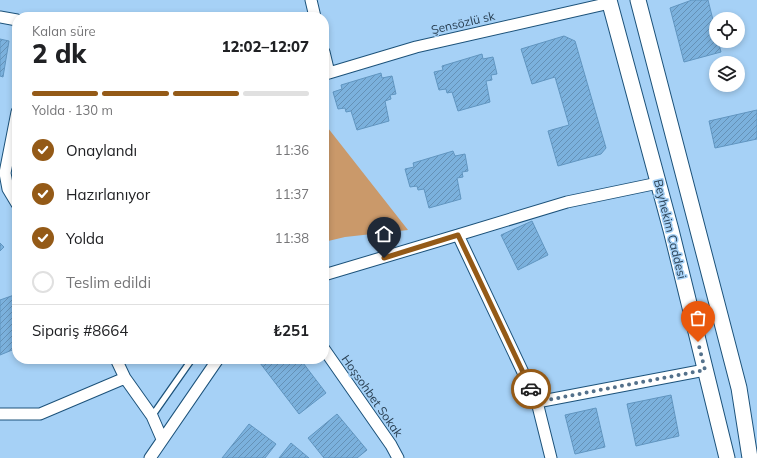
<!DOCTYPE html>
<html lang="tr">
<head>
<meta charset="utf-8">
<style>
  body { margin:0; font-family:Mulish,sans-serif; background:#f6f6f6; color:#202124; height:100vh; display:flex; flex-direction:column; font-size:15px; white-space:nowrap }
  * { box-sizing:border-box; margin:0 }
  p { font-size:13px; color:#757577 }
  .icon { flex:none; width:22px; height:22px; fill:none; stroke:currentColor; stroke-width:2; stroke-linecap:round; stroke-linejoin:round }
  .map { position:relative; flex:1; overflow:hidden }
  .side { position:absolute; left:12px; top:12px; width:317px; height:352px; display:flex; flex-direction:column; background:#fff; border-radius:16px; box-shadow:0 2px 6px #0003 }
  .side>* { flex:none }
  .fabs { position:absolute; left:709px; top:12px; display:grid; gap:8px }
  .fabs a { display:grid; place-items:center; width:36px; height:36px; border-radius:50%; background:#fff; box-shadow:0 2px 6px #0003; font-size:20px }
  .pin { position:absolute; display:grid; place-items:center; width:34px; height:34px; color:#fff; margin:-41px -17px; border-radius:50% 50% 50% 0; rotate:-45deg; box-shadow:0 0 4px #0007 }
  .pin .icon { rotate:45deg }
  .courier { position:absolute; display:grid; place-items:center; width:40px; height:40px; margin:-20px; border:3px solid #945a17; border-radius:50%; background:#fff; color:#222; box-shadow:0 1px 5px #0007 }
  .overview em { font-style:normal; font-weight:800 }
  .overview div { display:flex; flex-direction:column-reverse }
  .overview { display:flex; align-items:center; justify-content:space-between; height:68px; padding:0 20px }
  h1 { font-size:26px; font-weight:800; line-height:30px }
  .bar { display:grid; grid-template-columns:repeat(4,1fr); gap:6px 4px; align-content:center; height:48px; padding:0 20px }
  .bar i { height:5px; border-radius:3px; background:#e0e0e0 }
  .bar .on { background:#945a17 }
  .bar p { grid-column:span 4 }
  .line { display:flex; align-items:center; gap:10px; padding:0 20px; border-top:1px solid #e0e0e0 }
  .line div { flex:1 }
  ol { padding:0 20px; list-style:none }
  li { display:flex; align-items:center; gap:12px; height:44px }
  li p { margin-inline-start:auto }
  li .icon { padding:4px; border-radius:50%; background:#945a17; color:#fff; stroke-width:4 }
  li:last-child { color:#757577 }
  li i { width:22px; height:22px; border:2px solid #e0e0e0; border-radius:50% }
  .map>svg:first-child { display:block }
  .green { fill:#ca996a }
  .building { fill:url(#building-hatch); stroke:#6095c0 }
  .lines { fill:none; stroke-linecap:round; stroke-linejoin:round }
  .service-casing { stroke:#1c527a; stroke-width:8 }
  .minor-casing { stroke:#1c527a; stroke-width:13 }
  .secondary-casing { stroke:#1c527a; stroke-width:17 }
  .service { stroke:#fff; stroke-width:5.5 }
  .minor { stroke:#fff; stroke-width:11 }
  .secondary { stroke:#fff; stroke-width:15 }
  .done { stroke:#54718b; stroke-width:4; stroke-dasharray:0 7.2 }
  .route { stroke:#945a17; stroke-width:5 }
  .labels { text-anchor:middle; stroke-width:3; stroke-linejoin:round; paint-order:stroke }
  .street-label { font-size:12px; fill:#283e51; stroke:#a6d1f6 }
</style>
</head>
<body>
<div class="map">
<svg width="757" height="458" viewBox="0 0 757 458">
  <defs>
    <pattern id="building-hatch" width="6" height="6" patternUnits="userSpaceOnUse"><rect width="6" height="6" fill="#7bb1dd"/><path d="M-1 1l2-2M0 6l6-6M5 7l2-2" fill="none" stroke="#6591b6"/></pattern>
  </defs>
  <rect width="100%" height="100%" fill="#a6d1f6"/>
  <path class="green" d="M324,123L408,230L345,237L324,242Z"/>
  <path class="building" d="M692,0H708L716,32V41H718L721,52L684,62L670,8Z
    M564,36L575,41L606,148L601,154L558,166L548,131L569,125L555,77L532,84L521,49Z
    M0,39L9,41L3,77L0,76Z
    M482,54L483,59L493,57L497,74L491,75L492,80L486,81L490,102L458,111L452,92L447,93L446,89L439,90L434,72L443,70L442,66Z
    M381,73L382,78L392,76L396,94L390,95L391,99L385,101L389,121L357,130L351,111L346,112L345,108L338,109L333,92L342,89L341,85Z
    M757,110V139L715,148L709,121Z
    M453,151L455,156L465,154L468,171L462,172L463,177L457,178L461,199L429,208L424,189L418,190L417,186L410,187L405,169L414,167L413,163Z
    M532,221L548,255L518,270L501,235Z
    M0,243L4,247L0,251Z
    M17,294V348L0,355V300Z
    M257,359H300L326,393L299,414Z
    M671,395L679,436L636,446L627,404Z
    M596,408L605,447L575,454L565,415Z
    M337,414L367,450L357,458H324L308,438Z
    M249,424L276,444L265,458H222Z
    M291,443L309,458H279Z"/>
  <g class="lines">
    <g class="service-casing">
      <path id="service" d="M152,416L192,359"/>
    </g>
    <g class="minor-casing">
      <path id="minor" d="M311,0L315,17
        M0,17L17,20
        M324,52L329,73
        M324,74L329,73L416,47L610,3
        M17,112L5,173L8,189L17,204
        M458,235L567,202L658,183
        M324,275L458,235L537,402L551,458
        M324,349L391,445L398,458
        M116,359L125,378L152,416L162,439
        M537,402L705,370
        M0,414H40L125,378
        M150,458L218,359"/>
    </g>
    <g class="secondary-casing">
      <path id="secondary" d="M609,0L671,230L727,458
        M638,0L739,388L750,458"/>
    </g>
    <use href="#service" class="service"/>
    <use href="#minor" class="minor"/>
    <use href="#secondary" class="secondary"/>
  </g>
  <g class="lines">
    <path class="done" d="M531,389L537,402L705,370L698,342"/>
    <path class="route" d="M384,258L458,235L531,389"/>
  </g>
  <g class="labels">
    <g class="street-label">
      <text transform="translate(463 23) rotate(-13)" y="4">Şensözlü sk</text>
      <text transform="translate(670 229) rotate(76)" y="4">Beyhekim Caddesi</text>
      <text transform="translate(372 396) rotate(55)" y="4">Hoşsohbet Sokak</text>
    </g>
  </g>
</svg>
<div class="fabs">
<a><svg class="icon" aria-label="locate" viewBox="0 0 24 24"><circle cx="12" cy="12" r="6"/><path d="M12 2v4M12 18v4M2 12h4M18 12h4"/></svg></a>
<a><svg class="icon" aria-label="layers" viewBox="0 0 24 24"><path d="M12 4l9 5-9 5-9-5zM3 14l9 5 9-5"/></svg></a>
</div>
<div class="pin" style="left:698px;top:342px;background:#ea580c"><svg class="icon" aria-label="bag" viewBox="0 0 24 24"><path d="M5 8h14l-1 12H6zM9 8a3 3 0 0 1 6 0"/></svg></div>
<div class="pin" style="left:384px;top:258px;background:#1f2937"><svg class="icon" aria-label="home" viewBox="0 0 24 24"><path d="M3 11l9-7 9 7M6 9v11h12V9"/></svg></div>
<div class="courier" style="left:531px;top:389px"><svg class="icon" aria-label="car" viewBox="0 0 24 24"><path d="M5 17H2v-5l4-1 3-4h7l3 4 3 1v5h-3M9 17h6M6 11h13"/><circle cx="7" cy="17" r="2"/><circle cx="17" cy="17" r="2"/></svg></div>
<section class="side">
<div class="overview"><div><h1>2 dk</h1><p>Kalan süre</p></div><em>12:02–12:07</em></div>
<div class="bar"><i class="on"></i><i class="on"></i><i class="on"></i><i></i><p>Yolda · 130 m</p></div>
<ol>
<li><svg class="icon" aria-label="check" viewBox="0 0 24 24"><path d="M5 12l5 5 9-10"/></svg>Onaylandı<p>11:36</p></li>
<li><svg class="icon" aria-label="check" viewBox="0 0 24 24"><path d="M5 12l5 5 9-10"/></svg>Hazırlanıyor<p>11:37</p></li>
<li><svg class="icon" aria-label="check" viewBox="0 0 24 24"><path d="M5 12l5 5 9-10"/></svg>Yolda<p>11:38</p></li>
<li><i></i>Teslim edildi</li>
</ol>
<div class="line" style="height:52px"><div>Sipariş #8664</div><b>₺251</b></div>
</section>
</div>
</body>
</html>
